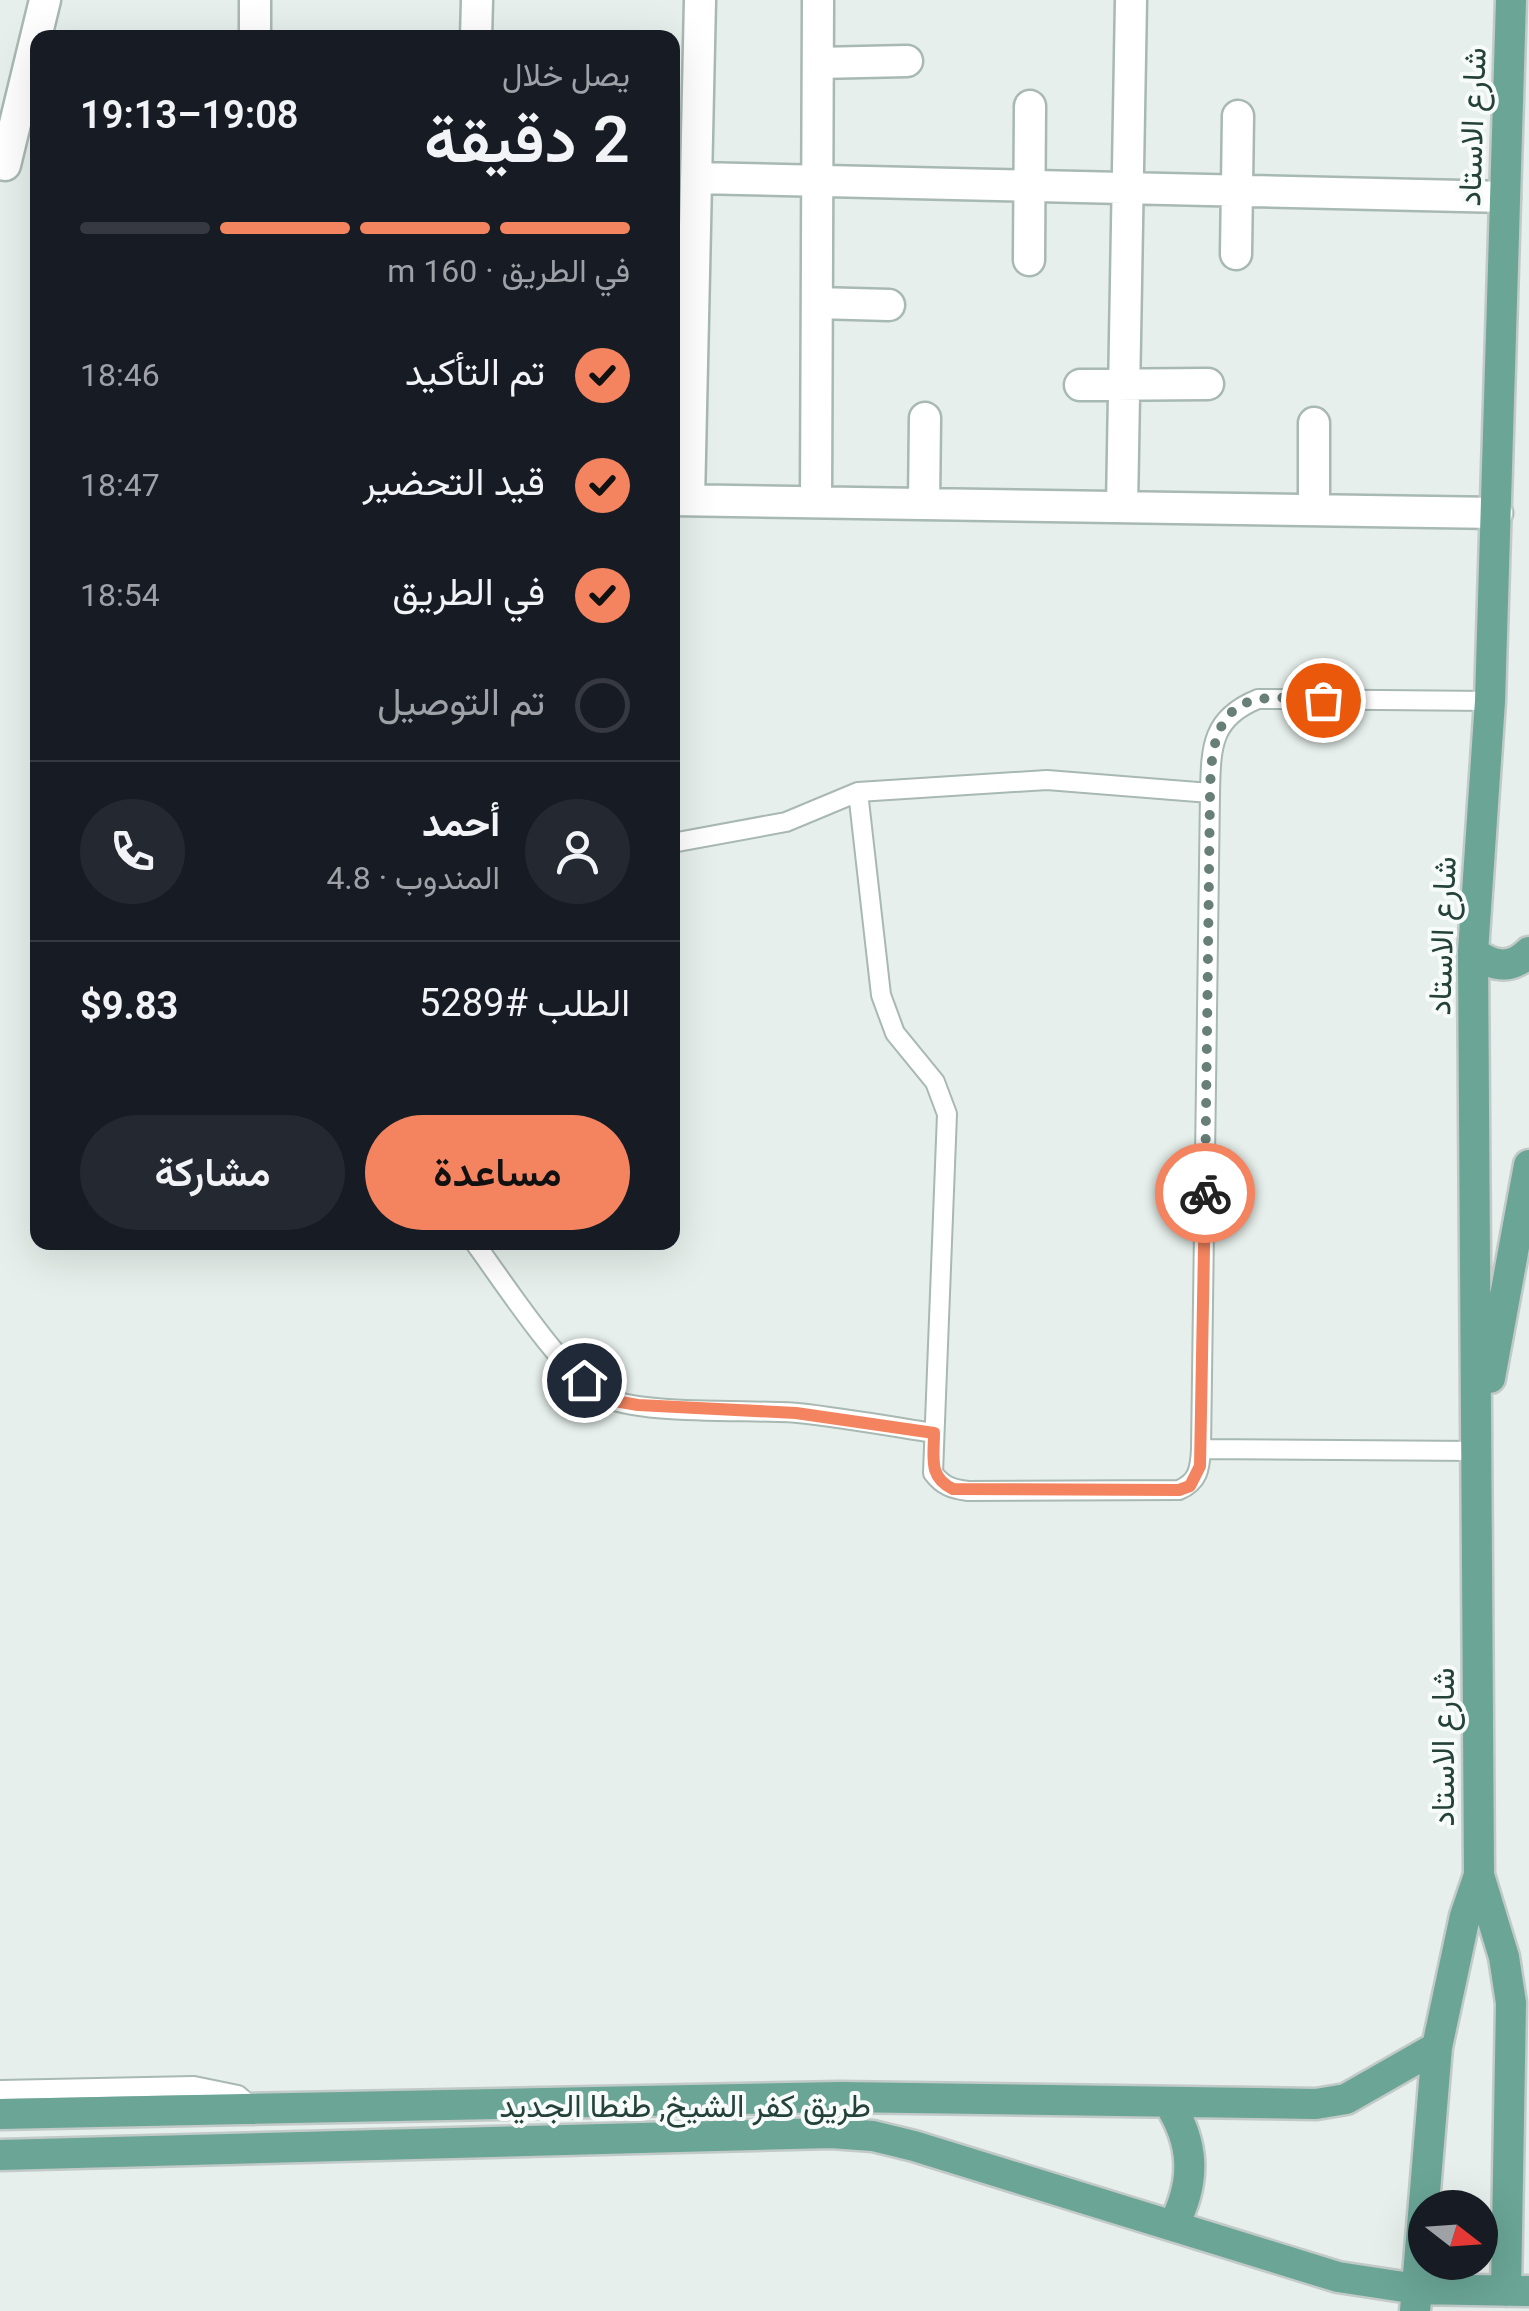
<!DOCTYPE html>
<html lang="ar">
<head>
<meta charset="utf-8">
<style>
  body { margin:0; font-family:Roboto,Vazirmatn,sans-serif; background:#242831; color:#f1f3f6; direction:rtl; height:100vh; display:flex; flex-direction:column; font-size:38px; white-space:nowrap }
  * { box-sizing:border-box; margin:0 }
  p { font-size:32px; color:#9ea1a6 }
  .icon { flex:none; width:55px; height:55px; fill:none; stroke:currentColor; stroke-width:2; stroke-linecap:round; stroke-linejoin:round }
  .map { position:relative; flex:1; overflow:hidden; direction:ltr }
  .drawer { position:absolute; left:30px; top:30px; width:650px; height:1220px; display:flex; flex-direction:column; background:#171b24; border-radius:20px; box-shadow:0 10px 40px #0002; direction:rtl }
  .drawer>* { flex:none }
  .needle { width:65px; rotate:107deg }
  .controls { position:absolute; left:1408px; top:2190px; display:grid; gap:20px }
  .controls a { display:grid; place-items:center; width:90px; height:90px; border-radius:50%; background:#171b24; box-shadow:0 10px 40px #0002; font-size:50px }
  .pin { position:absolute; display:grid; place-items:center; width:85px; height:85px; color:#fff; margin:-42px; border:5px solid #fff; border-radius:50%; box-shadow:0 2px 10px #0007 }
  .courier { position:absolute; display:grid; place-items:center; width:100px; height:100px; margin:-50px; border:8px solid #f4845f; border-radius:50%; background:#fff; color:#222; box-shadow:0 2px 12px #0007 }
  .summary em { font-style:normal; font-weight:600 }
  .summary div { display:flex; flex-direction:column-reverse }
  .summary { display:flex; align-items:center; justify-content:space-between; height:170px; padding:0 50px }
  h1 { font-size:65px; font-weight:600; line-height:75px }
  .bar { display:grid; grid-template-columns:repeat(4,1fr); gap:15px 10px; align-content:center; height:120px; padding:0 50px }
  .bar i { height:12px; border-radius:8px; background:#363941 }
  .bar .current { background:#f4845f }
  .bar p { grid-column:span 4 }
  .line { display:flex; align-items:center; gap:25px; padding:0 50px; border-top:2px solid #363941 }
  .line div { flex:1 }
  .round { display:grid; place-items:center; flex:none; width:105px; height:105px; border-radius:52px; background:#242831 }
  ol { padding:0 50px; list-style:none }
  li { display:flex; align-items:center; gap:30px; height:110px }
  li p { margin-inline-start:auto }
  li .icon { padding:10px; border-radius:50%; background:#f4845f; color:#111; stroke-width:4 }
  li:last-child { color:#9ea1a6 }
  li i { width:55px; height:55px; border:5px solid #363941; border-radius:50% }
  .button { display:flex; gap:20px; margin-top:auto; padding:20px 50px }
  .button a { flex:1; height:115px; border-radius:60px; background:#f4845f; color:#111; font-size:40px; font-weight:600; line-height:115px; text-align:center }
  .button a+a { background:#242831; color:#f1f3f6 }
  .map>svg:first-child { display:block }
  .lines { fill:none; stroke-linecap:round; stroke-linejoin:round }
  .service-casing { stroke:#a8b8b2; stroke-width:22 }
  .minor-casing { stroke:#a8b8b2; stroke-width:35 }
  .primary-casing { stroke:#c2cac8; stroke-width:35 }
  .service { stroke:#fff; stroke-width:18 }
  .minor { stroke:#fff; stroke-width:30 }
  .primary { stroke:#6aa596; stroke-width:30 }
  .done { stroke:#687f78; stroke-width:10; stroke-dasharray:0 18 }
  .route { stroke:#f4845f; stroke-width:12 }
  .labels { text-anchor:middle; stroke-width:8; stroke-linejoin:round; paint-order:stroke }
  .street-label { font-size:32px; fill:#24423a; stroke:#f7fbf9 }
</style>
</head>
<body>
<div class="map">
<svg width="1529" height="2311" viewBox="0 0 1529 2311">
  <rect width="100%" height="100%" fill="#e6efeb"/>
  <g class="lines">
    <g class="service-casing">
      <path id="service" d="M858,792L881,995L895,1033L935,1082L947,1114L933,1473C943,1486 952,1489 968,1491L1179,1490C1198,1482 1200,1469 1201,1449L1210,793C1211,747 1211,718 1258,699L1490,701
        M672,843L786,822L858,792L1047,780L1210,793
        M474,1242C505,1284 559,1369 601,1395C633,1416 754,1409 798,1413C844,1418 889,1426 934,1433
        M1201,1449L1476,1451
        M0,2090L194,2086L238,2095L254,2109"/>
    </g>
    <g class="minor-casing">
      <path id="minor" d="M255,38V0
        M476,38L477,0
        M818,63L907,61
        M5,165L45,0
        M696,178L1505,197
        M1236,254L1238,116
        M1029,260L1030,106
        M817,303L889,305
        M1080,385L1208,384
        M672,500L1497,513
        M689,500L700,0
        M816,502L818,0
        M924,504L925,418
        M1122,507L1131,0
        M1314,510V423"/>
    </g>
    <g class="primary-casing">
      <path id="primary" d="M1473,952C1493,967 1511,970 1529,952
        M1490,1378L1529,1165
        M1168,2102C1195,2143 1196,2182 1173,2226
        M0,2114L840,2097L1316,2104L1346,2099L1437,2047
        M0,2155L831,2133L873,2136L914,2146L1338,2277L1417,2289L1529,2291
        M1506,2291L1511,2003L1504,1957L1479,1875L1473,952L1490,701L1511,0
        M1415,2311L1437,2047L1465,1916L1479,1875"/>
    </g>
    <use href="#service" class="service"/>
    <use href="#minor" class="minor"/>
    <use href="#primary" class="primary"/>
  </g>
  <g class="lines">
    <path class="done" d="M1205,1193L1210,793C1211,756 1213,706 1260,699C1280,696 1303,699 1323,700"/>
    <path class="route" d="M584,1380L609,1400L638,1405L796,1413L934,1433C934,1458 928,1477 953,1489L1179,1490L1190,1486L1200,1466L1205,1193"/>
  </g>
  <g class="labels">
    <g class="street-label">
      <text transform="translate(1472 127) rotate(-88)" y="11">شارع الاستاد</text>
      <text transform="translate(1442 936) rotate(-88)" y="11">شارع الاستاد</text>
      <text transform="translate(1443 1747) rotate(-90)" y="11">شارع الاستاد</text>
      <text x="685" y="2117">طريق كفر الشيخ, طنطا الجديد</text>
    </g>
  </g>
</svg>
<div class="controls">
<a><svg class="needle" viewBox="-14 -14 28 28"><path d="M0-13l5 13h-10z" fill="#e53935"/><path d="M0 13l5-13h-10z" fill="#9ea1a6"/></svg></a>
</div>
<div class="pin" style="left:1323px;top:700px;background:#ea580c"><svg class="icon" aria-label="bag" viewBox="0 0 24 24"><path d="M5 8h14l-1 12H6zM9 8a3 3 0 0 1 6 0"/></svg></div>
<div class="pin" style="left:584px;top:1380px;background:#1f2937"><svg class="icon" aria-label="home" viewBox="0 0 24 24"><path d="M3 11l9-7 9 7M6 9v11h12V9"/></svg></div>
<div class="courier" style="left:1205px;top:1193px"><svg class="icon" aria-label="bike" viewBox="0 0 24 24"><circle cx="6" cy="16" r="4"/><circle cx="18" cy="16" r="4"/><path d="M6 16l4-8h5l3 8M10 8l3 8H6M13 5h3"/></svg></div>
<section class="drawer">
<div class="summary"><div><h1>2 دقيقة</h1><p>يصل خلال</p></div><em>19:08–19:13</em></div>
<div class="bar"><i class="current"></i><i class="current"></i><i class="current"></i><i></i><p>في الطريق · 160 m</p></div>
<ol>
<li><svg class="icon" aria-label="check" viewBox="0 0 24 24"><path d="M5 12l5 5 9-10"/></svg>تم التأكيد<p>18:46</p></li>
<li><svg class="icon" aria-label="check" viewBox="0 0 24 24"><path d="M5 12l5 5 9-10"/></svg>قيد التحضير<p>18:47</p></li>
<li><svg class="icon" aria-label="check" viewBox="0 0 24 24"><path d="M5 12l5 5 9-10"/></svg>في الطريق<p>18:54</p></li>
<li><i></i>تم التوصيل</li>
</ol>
<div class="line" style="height:180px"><a class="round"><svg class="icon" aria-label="person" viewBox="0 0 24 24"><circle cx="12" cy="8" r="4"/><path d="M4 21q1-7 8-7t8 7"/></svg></a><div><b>أحمد</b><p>المندوب · 4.8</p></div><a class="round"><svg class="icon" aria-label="phone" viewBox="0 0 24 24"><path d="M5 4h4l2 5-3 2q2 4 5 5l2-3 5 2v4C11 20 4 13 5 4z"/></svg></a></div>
<div class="line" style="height:130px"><div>الطلب #5289</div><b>$9.83</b></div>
<div class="button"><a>مساعدة</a><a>مشاركة</a></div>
</section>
</div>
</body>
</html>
